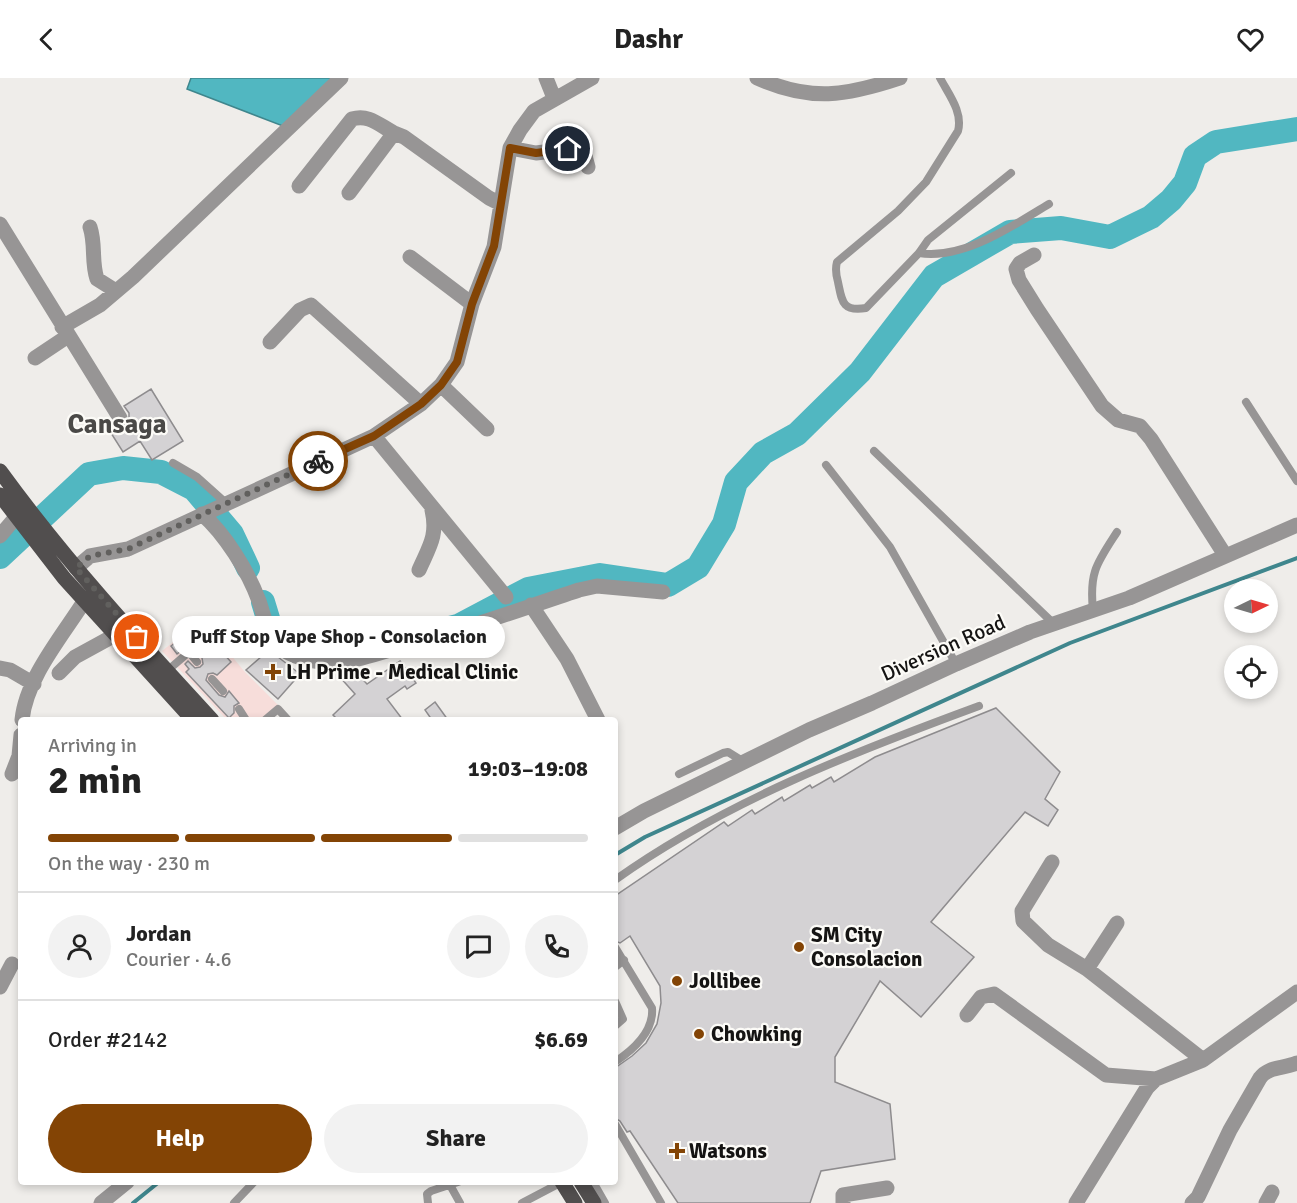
<!DOCTYPE html>
<html lang="en">
<head>
<meta charset="utf-8">
<style>
  body { margin:0; font-family:Signika,sans-serif; background:#f2f2f2; color:#222; height:100vh; display:flex; flex-direction:column; font-size:22px; white-space:nowrap }
  * { box-sizing:border-box; margin:0 }
  p { font-size:20px; color:#767676 }
  .icon { flex:none; width:33px; height:33px; fill:none; stroke:currentColor; stroke-width:2; stroke-linecap:round; stroke-linejoin:round }
  .map { position:relative; flex:1; overflow:hidden }
  .sheet { position:absolute; left:18px; top:639px; width:600px; height:468px; display:flex; flex-direction:column; background:#fff; border-radius:6px; box-shadow:0 3px 9px #0003 }
  .sheet>* { flex:none }
  .needle { width:39px; rotate:85deg }
  .buttons { position:absolute; left:1224px; top:501px; display:grid; gap:12px }
  .buttons a { display:grid; place-items:center; width:54px; height:54px; border-radius:50%; background:#fff; box-shadow:0 3px 9px #0003; font-size:30px }
  .pin { position:absolute; display:grid; place-items:center; width:51px; height:51px; color:#fff; margin:-26px; border:3px solid #fff; border-radius:50%; box-shadow:0 2px 6px #0007 }
  .courier { position:absolute; display:grid; place-items:center; width:60px; height:60px; margin:-30px; border:4px solid #834405; border-radius:50%; background:#fff; color:#222; box-shadow:0 2px 8px #0007 }
  .bubble { position:absolute; height:42px; border-radius:21px; background:#fff; box-shadow:0 3px 9px #0003; font-size:20px; font-weight:800; line-height:42px; text-align:center }
  .headline em { font-style:normal; font-weight:800 }
  .headline div { display:flex; flex-direction:column-reverse }
  .headline { display:flex; align-items:center; justify-content:space-between; height:102px; padding:0 30px }
  h1 { font-size:39px; font-weight:800; line-height:45px }
  .bar { display:grid; grid-template-columns:repeat(4,1fr); gap:9px 6px; align-content:center; height:72px; padding:0 30px }
  .bar i { height:8px; border-radius:4px; background:#e0e0e0 }
  .bar .selected { background:#834405 }
  .bar p { grid-column:span 4 }
  .line { display:flex; align-items:center; gap:15px; padding:0 30px; border-top:2px solid #e0e0e0 }
  .line div { flex:1 }
  .round { display:grid; place-items:center; flex:none; width:63px; height:63px; border-radius:32px; background:#f2f2f2 }
  .button { display:flex; gap:12px; margin-top:auto; padding:12px 30px }
  .button a { flex:1; height:69px; border-radius:36px; background:#834405; color:#fff; font-size:24px; font-weight:800; line-height:69px; text-align:center }
  .button a+a { background:#f2f2f2; color:#222 }
  header { display:flex; justify-content:space-between; align-items:center; height:78px; padding:0 30px; background:#fff; font-size:27px; font-weight:800 }
  .map>svg:first-child { display:block }
  .commercial { fill:#f7ddda }
  .water { fill:#51b7c1; stroke:#3f868d; stroke-width:1.5 }
  .lines { fill:none; stroke-linecap:round; stroke-linejoin:round }
  .stream { stroke:#3f868d; stroke-width:4 }
  .river { stroke:#51b7c1; stroke-width:24 }
  .building { fill:#d4d2d4; stroke:#8e8c8e; stroke-width:1.5 }
  .service { stroke:#979595; stroke-width:8 }
  .minor { stroke:#979595; stroke-width:15 }
  .tertiary { stroke:#979595; stroke-width:15 }
  .primary { stroke:#514e4e; stroke-width:15 }
  .done { stroke:#61605e; stroke-width:6; stroke-dasharray:0 10.8 }
  .route { stroke:#834405; stroke-width:8 }
  .poi-dot { fill:#834405; stroke:#fcfbf7; stroke-width:2 }
  .labels { text-anchor:middle; stroke-width:4.5; stroke-linejoin:round; paint-order:stroke }
  .street-label { font-size:21px; fill:#151413; stroke:#fcfbf7 }
  .poi-label { font-size:21px; font-weight:bold; fill:#151413; stroke:#fcfbf7; text-anchor:start }
  .district-label { font-size:27px; font-weight:bold; fill:#4a4947; stroke:#fcfbf7 }
</style>
</head>
<body>
<header><svg class="icon" aria-label="back" viewBox="0 0 24 24"><path d="M15 5l-7 7 7 7"/></svg>Dashr<svg class="icon" aria-label="heart" viewBox="0 0 24 24"><path d="M12 20l-8-8c-3-5 5-10 8-4 3-6 11-1 8 4z"/></svg></header>
<div class="map">
<svg width="1297" height="1125" viewBox="0 0 1297 1125">
  <rect width="100%" height="100%" fill="#efedea"/>
  <path class="commercial" d="M198,544L208,549L244,593L280,629L266,642H227L162,573Z"/>
  <path class="water" d="M191,0H339L288,50L187,11Z"/>
  <g class="lines">
    <path class="stream" d="M615,777L645,759L1070,565L1297,480
      M133,1125L159,1104"/>
    <path class="river" d="M0,479L89,396L123,390L161,394L194,411L232,456L248,490
      M263,524L270,547L290,564L313,577L355,576L375,570
      M446,551L458,548L528,511L600,497L668,507L698,489L724,446L736,404L763,375L797,356L860,294L934,198L1010,154L1061,150L1110,159L1151,139L1171,122L1185,105L1195,78L1216,64L1297,51"/>
  </g>
  <path class="building" d="M151,311L183,363L152,382L140,363L123,374L111,355L129,344V335L124,328Z
    M195,548L212,570L216,567L231,584L217,597L213,595L208,596L206,602L219,617L225,619L229,613L239,625L234,628V635L229,640L186,594L189,591L185,586L188,583L195,590L200,589L203,586L202,580L194,570L187,568L177,576L171,568Z
    M269,572L300,596L278,621L246,592Z
    M400,583L416,605L407,611L405,608L387,621L403,642H338L333,637L355,616L339,598L345,593L354,592L367,606Z
    M435,624L448,642H432L425,632Z
    M996,630L1060,694L1045,721L1058,732L1048,748L1025,734L931,844L974,879L921,939L880,903L835,979V1004L890,1026L895,1081L821,1093L810,1125H678L630,1053L627,1054L620,1043L615,1040V990L632,978L646,965L657,946L661,925L660,908L630,858L620,865L615,863V818L724,744L728,748L752,732L755,736L782,719L784,723L810,707L812,710L831,699L834,704L875,679Z"/>
  <g class="lines">
    <path class="service" d="M940,0C949,17 963,34 958,53L926,104L898,133L837,184C835,191 836,197 838,204C842,223 842,234 866,230L919,175L928,162L1011,95
      M919,175C964,182 1012,148 1049,126
      M1246,324L1297,403
      M874,373L1053,545
      M173,385L197,399L226,425
      M826,387L890,469L956,586
      M1093,532C1089,494 1097,485 1117,454
      M167,593L189,574L197,584
      M212,601L223,613
      M239,631L246,642
      M265,642L278,631L288,642
      M679,696L723,675L728,674L744,684
      M615,802C724,724 854,674 979,628
      M615,869L652,930C654,953 633,972 615,984
      M615,889L624,882
      M615,923L623,941L615,948
      M615,1046L661,1125
      M593,1104L605,1125
      M450,1107L460,1125
      M234,1125L254,1104
      M428,1125L427,1116L431,1113L458,1104
      M522,1125L562,1104"/>
    <path class="minor" d="M546,0L554,20
      M757,0C811,24 846,18 900,0
      M510,70L536,75L568,71L579,72L585,78L588,89
      M299,108L352,41C369,36 379,47 394,55
      M349,115L394,55L404,59L489,120L501,126
      M0,146L120,340
      M90,149C96,167 91,183 97,201L116,213
      M1034,177L1020,185L1016,191L1019,202L1037,231L1102,328L1118,342L1140,348L1151,361L1225,477
      M410,179L472,226
      M62,249L100,227L133,199L341,0
      M270,264L300,232L311,227L421,326
      M35,280L68,258
      M441,307L487,351
      M374,358L506,519
      M202,436C225,456 248,493 259,523C264,537 266,553 276,565C289,581 320,586 339,584C358,583 378,575 397,570C459,554 518,532 579,512L597,508L663,514
      M0,458L16,439
      M76,490L90,478L128,471L374,358L421,326L441,307L457,284L472,226L494,169L510,70L520,52L534,33L592,0
      M419,492C429,469 438,458 432,432
      M531,527L567,581L598,642
      M0,590L10,592L34,606
      M59,595L75,579L117,556
      M22,642C26,600 63,557 85,522
      M12,696L19,678L21,657
      M1052,784L1022,833L1023,843L1048,867L1087,891L1203,982L1297,914
      M1087,891L1117,845
      M0,909L12,886
      M967,937L981,919L994,916L1106,997L1156,1001
      M843,1125V1117L887,1110
      M1076,1125L1147,1010L1156,1001L1203,982
      M1192,1125L1198,1119L1230,1052L1260,1000C1269,988 1283,991 1297,985
      M1266,1125L1272,1114"/>
    <path class="tertiary" d="M615,750L644,733L809,652L872,625L956,586L1030,554L1129,520L1297,447
      M101,1125L127,1104"/>
    <path class="primary" d="M0,393C64,481 138,562 212,642
      M0,417L64,500L193,642
      M562,1104L575,1125
      M581,1104L594,1125"/>
  </g>
  <g class="lines">
    <path class="done" d="M137,559L76,490L90,478L128,471L318,383"/>
    <path class="route" d="M318,383L374,358L421,326L441,307L457,284L472,226L494,168L510,70L536,75L568,71"/>
  </g>
  <g class="poi-dot">
    <path d="M270 585h6v6h6v6h-6v6h-6v-6h-6v-6h6z"/>
    <circle cx="799" cy="869" r="6"/>
    <circle cx="677" cy="903" r="6"/>
    <circle cx="699" cy="956" r="6"/>
    <path d="M674 1064h6v6h6v6h-6v6h-6v-6h-6v-6h6z"/>
  </g>
  <g class="labels">
    <g class="street-label">
      <text transform="translate(943 570) rotate(-24)" y="7">Diversion Road</text>
    </g>
    <g class="poi-label">
      <text x="286" y="601">LH Prime - Medical Clinic</text>
      <text x="811" y="864">SM City<tspan x="811" dy="24">Consolacion</tspan></text>
      <text x="689" y="910">Jollibee</text>
      <text x="711" y="963">Chowking</text>
      <text x="689" y="1080">Watsons</text>
    </g>
    <g class="district-label">
      <text x="117" y="355">Cansaga</text>
    </g>
  </g>
</svg>
<div class="buttons">
<a><svg class="needle" viewBox="-14 -14 28 28"><path d="M0-13l5 13h-10z" fill="#e53935"/><path d="M0 13l5-13h-10z" fill="#767676"/></svg></a>
<a><svg class="icon" aria-label="locate" viewBox="0 0 24 24"><circle cx="12" cy="12" r="6"/><path d="M12 2v4M12 18v4M2 12h4M18 12h4"/></svg></a>
</div>
<div class="pin" style="left:137px;top:559px;background:#ea580c"><svg class="icon" aria-label="bag" viewBox="0 0 24 24"><path d="M5 8h14l-1 12H6zM9 8a3 3 0 0 1 6 0"/></svg></div>
<div class="pin" style="left:568px;top:71px;background:#1f2937"><svg class="icon" aria-label="home" viewBox="0 0 24 24"><path d="M3 11l9-7 9 7M6 9v11h12V9"/></svg></div>
<div class="courier" style="left:318px;top:383px"><svg class="icon" aria-label="bike" viewBox="0 0 24 24"><circle cx="6" cy="16" r="4"/><circle cx="18" cy="16" r="4"/><path d="M6 16l4-8h5l3 8M10 8l3 8H6M13 5h3"/></svg></div>
<div class="bubble" style="left:172px;top:538px;width:333px">Puff Stop Vape Shop - Consolacion</div>
<section class="sheet">
<div class="headline"><div><h1>2 min</h1><p>Arriving in</p></div><em>19:03–19:08</em></div>
<div class="bar"><i class="selected"></i><i class="selected"></i><i class="selected"></i><i></i><p>On the way · 230 m</p></div>
<div class="line" style="height:108px"><a class="round"><svg class="icon" aria-label="person" viewBox="0 0 24 24"><circle cx="12" cy="8" r="4"/><path d="M4 21q1-7 8-7t8 7"/></svg></a><div><b>Jordan</b><p>Courier · 4.6</p></div><a class="round"><svg class="icon" aria-label="chat" viewBox="0 0 24 24"><path d="M4 5h16v11H9l-5 4z"/></svg></a><a class="round"><svg class="icon" aria-label="phone" viewBox="0 0 24 24"><path d="M5 4h4l2 5-3 2q2 4 5 5l2-3 5 2v4C11 20 4 13 5 4z"/></svg></a></div>
<div class="line" style="height:78px"><div>Order #2142</div><b>$6.69</b></div>
<div class="button"><a>Help</a><a>Share</a></div>
</section>
</div>
</body>
</html>
